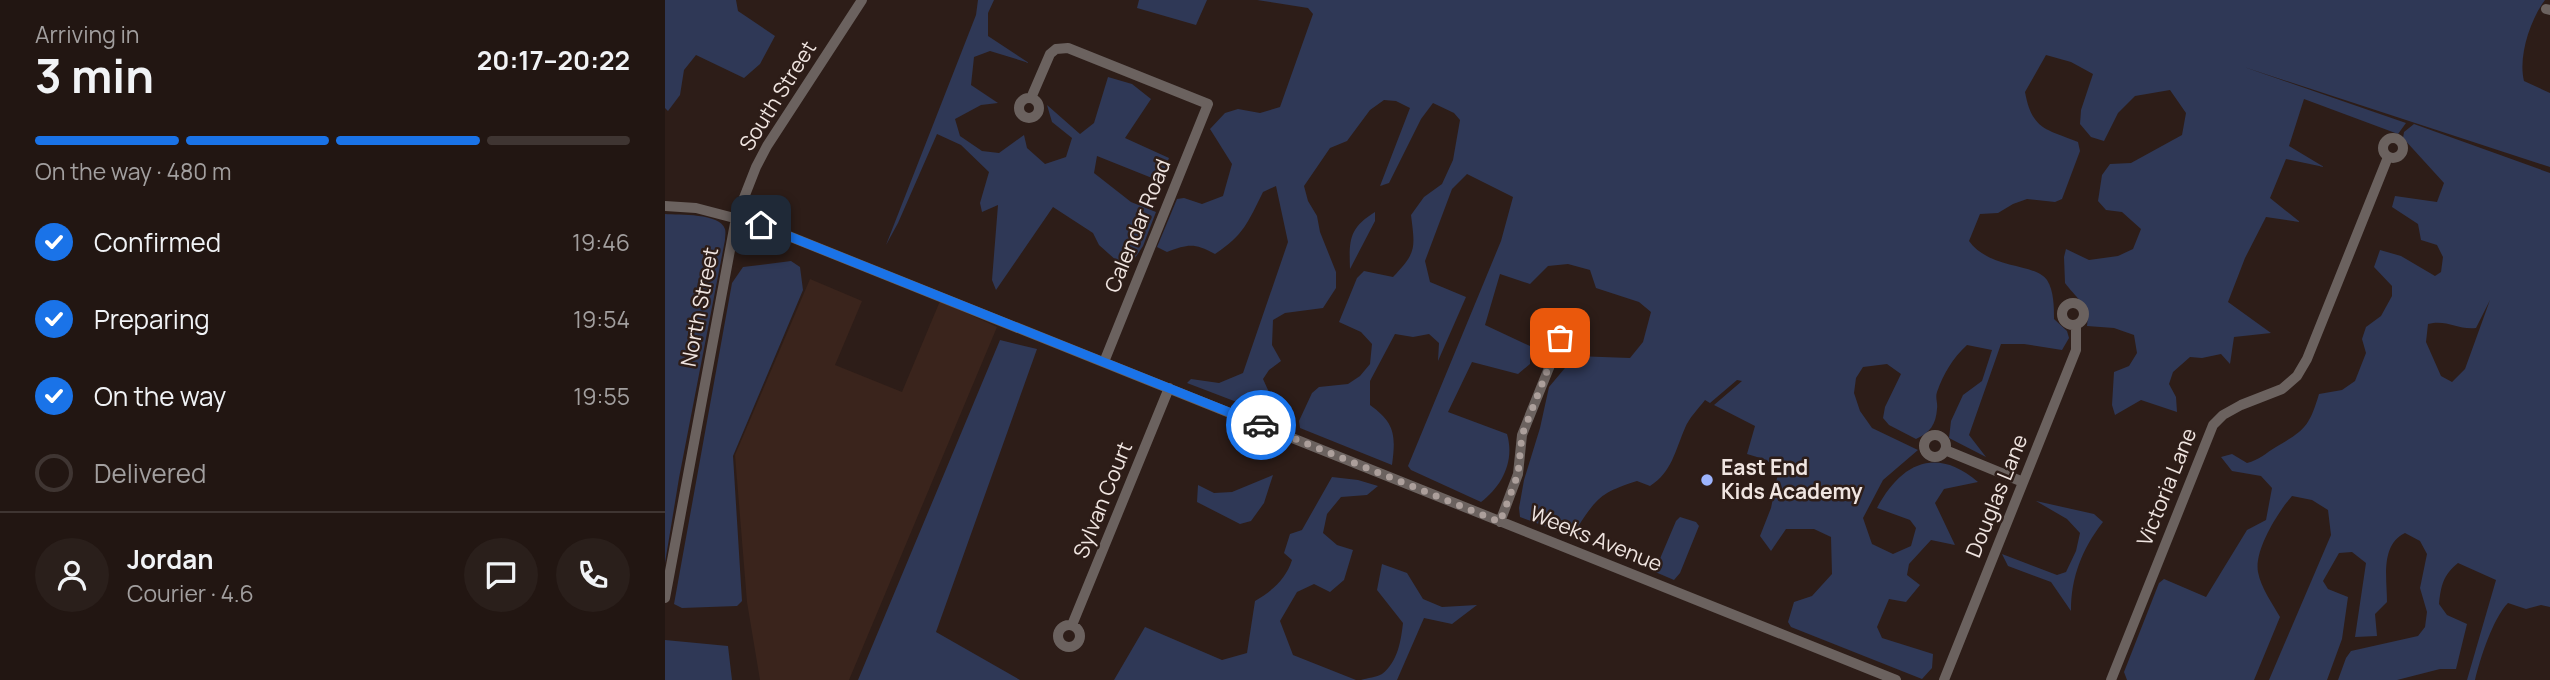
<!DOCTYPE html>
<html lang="en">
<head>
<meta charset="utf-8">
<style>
  body { margin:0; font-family:Manrope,sans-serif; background:#2a1f1b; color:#f1f3f6; height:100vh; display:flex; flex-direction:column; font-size:26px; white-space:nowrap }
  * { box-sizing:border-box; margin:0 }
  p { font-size:23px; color:#a29f9f }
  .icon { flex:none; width:38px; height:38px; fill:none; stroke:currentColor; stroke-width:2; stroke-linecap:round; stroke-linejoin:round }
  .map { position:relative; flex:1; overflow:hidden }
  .side { display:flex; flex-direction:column; background:#221612; width:665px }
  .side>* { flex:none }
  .pin { position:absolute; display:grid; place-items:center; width:60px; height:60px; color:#fff; margin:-30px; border-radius:14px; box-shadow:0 4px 10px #0006 }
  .courier { position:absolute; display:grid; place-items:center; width:70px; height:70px; margin:-35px; border:5px solid #1a73e8; border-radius:50%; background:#fff; color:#222; box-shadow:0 2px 9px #0007 }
  .overview em { font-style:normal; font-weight:700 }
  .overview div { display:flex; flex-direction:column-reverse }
  .overview { display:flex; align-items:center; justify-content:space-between; height:119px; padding:0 35px }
  h1 { font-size:46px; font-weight:700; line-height:52px }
  .bar { display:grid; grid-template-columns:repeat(4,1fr); gap:10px 7px; align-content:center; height:84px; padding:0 35px }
  .bar i { height:9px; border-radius:5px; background:#3f3532 }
  .bar .active { background:#1a73e8 }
  .bar p { grid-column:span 4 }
  .line { display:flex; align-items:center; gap:18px; padding:0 35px; border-top:2px solid #3f3532 }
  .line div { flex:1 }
  .round { display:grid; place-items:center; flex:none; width:74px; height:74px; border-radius:37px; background:#2a1f1b }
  ol { padding:0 35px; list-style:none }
  li { display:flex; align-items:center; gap:21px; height:77px }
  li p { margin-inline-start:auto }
  li .icon { padding:7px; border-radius:50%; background:#1a73e8; color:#fff; stroke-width:4 }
  li:last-child { color:#a29f9f }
  li i { width:38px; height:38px; border:4px solid #3f3532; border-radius:50% }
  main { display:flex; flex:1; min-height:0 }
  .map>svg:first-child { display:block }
  .built { fill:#3a241c }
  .green { fill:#2f3856; fill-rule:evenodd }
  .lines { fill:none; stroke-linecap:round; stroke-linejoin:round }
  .minor { stroke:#6b625f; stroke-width:10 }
  .done { stroke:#ac9f9b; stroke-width:7; stroke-dasharray:0 12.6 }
  .route { stroke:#1a73e8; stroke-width:9 }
  .poi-dot { fill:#9db4fd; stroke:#2d1d18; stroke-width:2.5 }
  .labels { text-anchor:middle; stroke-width:5; stroke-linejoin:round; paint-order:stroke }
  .street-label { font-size:21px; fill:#f0e5e1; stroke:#2d1d18 }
  .poi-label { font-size:21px; font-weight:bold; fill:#f0e5e1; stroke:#2d1d18; text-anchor:start }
</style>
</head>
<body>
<main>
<section class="side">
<div class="overview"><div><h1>3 min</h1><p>Arriving in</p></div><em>20:17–20:22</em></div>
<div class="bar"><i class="active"></i><i class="active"></i><i class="active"></i><i></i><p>On the way · 480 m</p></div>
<ol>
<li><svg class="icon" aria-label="check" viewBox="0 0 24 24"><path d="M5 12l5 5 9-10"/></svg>Confirmed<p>19:46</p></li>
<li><svg class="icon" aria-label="check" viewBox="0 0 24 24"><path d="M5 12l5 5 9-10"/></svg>Preparing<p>19:54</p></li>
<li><svg class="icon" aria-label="check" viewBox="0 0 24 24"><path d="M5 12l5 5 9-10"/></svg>On the way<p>19:55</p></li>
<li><i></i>Delivered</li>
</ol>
<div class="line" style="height:126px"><a class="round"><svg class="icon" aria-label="person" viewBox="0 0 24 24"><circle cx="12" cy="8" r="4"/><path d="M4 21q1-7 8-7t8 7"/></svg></a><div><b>Jordan</b><p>Courier · 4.6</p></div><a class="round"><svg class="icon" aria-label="chat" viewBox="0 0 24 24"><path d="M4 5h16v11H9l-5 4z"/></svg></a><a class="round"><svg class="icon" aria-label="phone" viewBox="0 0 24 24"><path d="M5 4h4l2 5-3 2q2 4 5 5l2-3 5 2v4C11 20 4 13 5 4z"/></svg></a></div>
</section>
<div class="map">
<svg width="1885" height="680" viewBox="0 0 1885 680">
  <rect width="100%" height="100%" fill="#2d1d18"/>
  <path class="built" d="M145,279L197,301L170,365L237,392L275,301L332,327L184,680H95L82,602L70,455Z"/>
  <path class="green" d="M0,0H71L73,11L110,36L95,64L79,78L31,55L19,70L15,95L3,111L0,108Z
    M313,0H329L323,13V36L364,63L325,51L309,57L306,85L333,103L316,105L290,119L295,136L317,151L334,153L359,135L362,148L380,164L401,157L407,138L387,122L382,105L415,134L429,123L443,77L467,84L486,99L460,138L504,158L498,174L487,178L432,156L429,173L466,202L491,212L478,246L462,270L434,245L428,233L388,207L331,290L327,280L333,205L317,212L315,203L324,172L296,145L272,134L233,223L221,245L311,15Z
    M474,0H542L531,25L472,8Z
    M592,0H1880C1865,20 1853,57 1859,81L1885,93V167L1579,67L1741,123L1733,134L1639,99L1624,146L1659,167L1621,159L1605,198L1635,222L1601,217L1580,258L1563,302L1606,333L1569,337L1565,364L1556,354L1537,358L1525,357L1508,372L1504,384L1511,397L1512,412L1476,400L1450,415L1447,405L1449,372L1464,366L1472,353L1469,335L1449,328L1422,326C1425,306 1411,298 1400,283L1399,257L1401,249L1424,260L1453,256L1468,249L1476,229L1457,212L1441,210L1433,201L1437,175L1445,164L1466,163L1517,135L1521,113L1505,90L1470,96L1453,113L1439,141L1426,137L1415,124L1416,110L1428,74L1406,62L1381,55L1360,92C1367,130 1381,129 1413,142L1415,151L1397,199L1390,202L1362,199L1348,204L1333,213L1315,214L1304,241C1325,270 1371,263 1382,280C1389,291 1389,307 1389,319L1402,331L1404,338L1397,350L1359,344H1336L1304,435L1321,457L1284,438L1286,421L1298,395L1317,381L1327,350L1302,345C1287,359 1279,373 1272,392C1270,398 1273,403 1272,409C1271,424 1265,433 1251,439L1224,425L1218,418L1220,407L1236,374L1222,364L1198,367L1191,378L1189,393L1195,411L1207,428L1253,450L1218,480L1198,518L1207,544L1228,554L1246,546L1251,528L1245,520L1212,508C1236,463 1271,446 1313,482L1279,489L1270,503L1290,545L1266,540L1244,564L1242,575L1255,585L1241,602L1224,599L1212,627L1217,638L1268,654L1267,668L1257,679L1126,627L1123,622L1129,602L1147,596L1167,574L1166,537L1149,529H1121L1106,551L1095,536L1106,508L1113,473L1102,460L1082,454L1090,426L1049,405L1077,381L1072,380L1045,403L1040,400C1033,409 1024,418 1020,428C1010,451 1007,472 985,486L972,481C938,492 933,496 914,525L920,541L855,517L854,508L859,480L875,428L884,387L910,356L965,358L978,342L986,312L974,302L931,288L925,270L903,264L883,266L865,284L835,274L820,325L865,346V364L853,374L807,362L783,412L842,434C850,461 837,486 816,502L746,470L743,466L836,241L848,197L802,174L787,189L760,261L765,282L801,297L773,361L774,343L764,334L748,337L730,334L705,381V405C730,423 731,435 727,465L635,428L634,421L647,393L654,387L683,384L695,376L705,364L707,344L696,332L674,322L692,278L699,271L728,277C752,252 750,248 746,215L759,197L777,184L788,160L795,120L789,113L768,103L756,119L724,183L715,186L745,108L731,101L719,100L705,110L682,141L665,148L639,186L643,201L652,216L655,232L671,272V288L658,308L620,313L608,320L607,345L616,361L604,370L598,379L608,401L627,407L619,420L522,383L526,379L554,383L578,373L623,242L611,186L598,192C583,222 579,235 550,254C529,243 524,244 502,252L492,247L512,199L519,198L537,204L558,196L567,164L545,129L560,113L573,109L595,113L615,107L648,14L643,8Z
    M1749,124L1885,173V607L1876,605L1861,609L1843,603C1828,618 1815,659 1810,680H1802L1831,580L1793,563C1778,575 1776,586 1774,604L1782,615L1802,624L1791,669H1775L1732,680H1673L1681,658L1686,651L1753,636L1760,627L1762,612L1755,588L1762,554L1755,541L1740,533C1715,545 1722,579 1722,602L1710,614L1712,636L1690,637L1701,563L1687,552L1674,553L1658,581L1663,589L1683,597L1677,639L1662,680H1604L1666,535L1663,510L1647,500L1627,496C1613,512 1589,550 1593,572C1596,588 1607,603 1615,617L1589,680H1462L1459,672L1494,583L1499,579L1541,597L1582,530L1601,520L1607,488L1596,476L1567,471L1556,457L1567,454L1582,463C1594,460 1601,453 1611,447C1640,430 1644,427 1654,394L1677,390L1690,381L1701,353L1697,339L1701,327L1716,316L1727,296V286L1709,267L1715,250L1736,256L1770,276L1776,272L1778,257L1772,245L1756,240L1753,224L1727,207L1730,196L1772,202L1779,183L1738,138L1739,132ZM1825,300L1800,369L1787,382L1776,376L1761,342L1763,324C1782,319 1792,330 1811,328Z
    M710,212V221L685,269C684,240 684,228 710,212Z
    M0,214C14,215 55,213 60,229C61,232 60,237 60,240L14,478L0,563Z
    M126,261L135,267L138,290L68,456L77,601L72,606L17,608L9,604L67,283L78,267Z
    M335,340L372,349L271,632L355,680H193Z
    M608,475L599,503L586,521L575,524L532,502L533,485L549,493L567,492Z
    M667,477L693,480L713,486L702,495L676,497L662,514L658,533L672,545L688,550L679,580L665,592L649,584L632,592L615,621L628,655L691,680H449L480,627L557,660L582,653L590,601C607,591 621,579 627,560L619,553L625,534L637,530Z
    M1371,501L1429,514L1438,522C1417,549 1406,577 1406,611L1386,582L1343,566L1337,554L1392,575L1401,572L1411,551L1415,533L1402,519Z
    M1015,517L1031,522L1034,526L1015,573L1009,580L988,571L987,565L994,561L1011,521Z
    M717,564L742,573L758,599L777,607L812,605L787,624L759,618L732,680H696C702,678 712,677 717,674C733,662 736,640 738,623L712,590Z
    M0,640L63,646L67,680H0Z"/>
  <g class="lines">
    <path class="minor" d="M1881,9L1885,10
      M354 108a10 10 0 1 1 20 0a10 10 0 1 1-20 0Z
      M366,98L385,54L391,49L403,48L543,104L439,362
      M1718 148a10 10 0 1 1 20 0a10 10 0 1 1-20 0Z
      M0,206L31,208L96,225L1231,680
      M1397 314a11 11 0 1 1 22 0a11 11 0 1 1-22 0Z
      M890 329a10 10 0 1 1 20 0a10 10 0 1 1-20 0Z
      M1259 446a11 11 0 1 1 22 0a11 11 0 1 1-22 0Z
      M1280,450L1358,482
      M835,522L853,474L857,435L896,338
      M0,598L71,218L91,167L102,146L197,0
      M407,625L504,388
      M393 636a11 11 0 1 1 22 0a11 11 0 1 1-22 0Z
      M1279,680L1411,350V325
      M1446,680L1548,425L1558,415L1576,405L1617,389L1632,376L1642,359L1723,157"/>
  </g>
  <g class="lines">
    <path class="done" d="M596,425L835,522L853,474L857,435L895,338"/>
    <path class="route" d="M96,225L596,425"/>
  </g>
  <circle class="poi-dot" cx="1042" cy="480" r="7"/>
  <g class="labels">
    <g class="street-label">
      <text transform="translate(113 96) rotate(-58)" y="7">South Street</text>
      <text transform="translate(473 226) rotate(-68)" y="7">Calendar Road</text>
      <text transform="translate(35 307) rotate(-79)" y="7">North Street</text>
      <text transform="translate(1502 487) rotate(-68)" y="7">Victoria Lane</text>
      <text transform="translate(1332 496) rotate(-68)" y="7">Douglas Lane</text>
      <text transform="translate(438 500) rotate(-68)" y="7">Sylvan Court</text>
      <text transform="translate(931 539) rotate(22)" y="7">Weeks Avenue</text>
    </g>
    <g class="poi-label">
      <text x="1056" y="475">East End<tspan x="1056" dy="24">Kids Academy</tspan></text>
    </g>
  </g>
</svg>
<div class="pin" style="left:895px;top:338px;background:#ea580c"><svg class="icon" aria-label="bag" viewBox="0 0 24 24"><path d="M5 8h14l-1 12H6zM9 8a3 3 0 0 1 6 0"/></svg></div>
<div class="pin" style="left:96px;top:225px;background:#1f2937"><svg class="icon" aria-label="home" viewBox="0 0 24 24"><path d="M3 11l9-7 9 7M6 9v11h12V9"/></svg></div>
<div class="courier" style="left:596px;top:425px"><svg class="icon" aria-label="car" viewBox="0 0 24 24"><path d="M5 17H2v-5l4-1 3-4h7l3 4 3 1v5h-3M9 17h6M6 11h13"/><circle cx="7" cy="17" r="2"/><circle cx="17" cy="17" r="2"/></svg></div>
</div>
</main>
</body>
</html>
